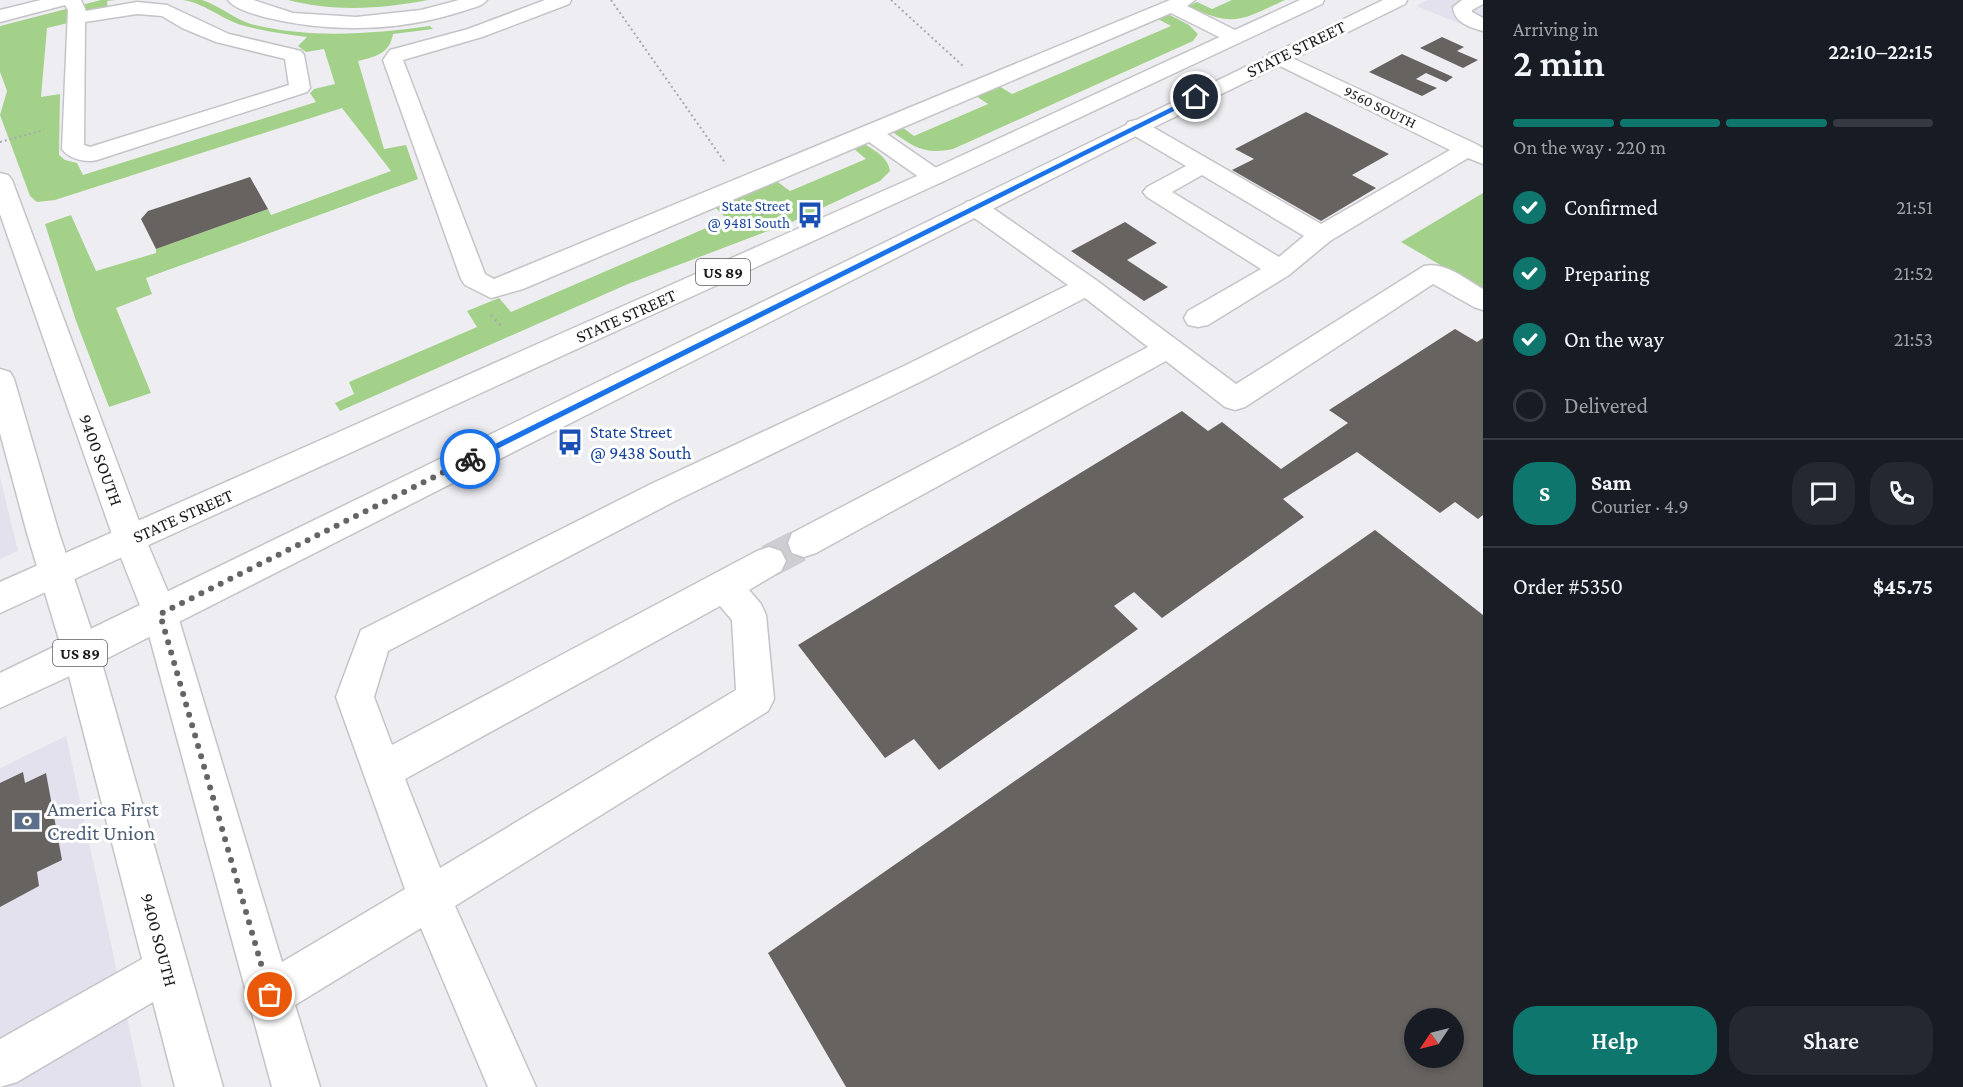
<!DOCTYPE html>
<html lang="en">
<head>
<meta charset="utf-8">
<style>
  body { margin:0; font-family:"Crimson Pro",serif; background:#242831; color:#f1f3f6; height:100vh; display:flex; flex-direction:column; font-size:22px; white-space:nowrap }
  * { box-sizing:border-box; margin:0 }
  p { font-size:20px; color:#9ea1a6 }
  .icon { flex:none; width:33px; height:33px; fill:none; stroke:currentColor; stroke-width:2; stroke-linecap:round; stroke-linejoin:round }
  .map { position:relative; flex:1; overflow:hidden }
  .drawer { display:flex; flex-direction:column; background:#171b24; width:480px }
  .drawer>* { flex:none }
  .needle { width:39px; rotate:235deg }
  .controls { position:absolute; left:1404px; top:1008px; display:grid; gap:12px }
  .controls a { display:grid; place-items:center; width:60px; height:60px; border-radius:50%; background:#171b24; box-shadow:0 3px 9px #0003; font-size:30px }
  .pin { position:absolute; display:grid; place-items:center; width:51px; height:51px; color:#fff; margin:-26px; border:3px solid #fff; border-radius:50%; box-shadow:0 2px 6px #0007 }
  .courier { position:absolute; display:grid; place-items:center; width:60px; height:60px; margin:-30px; border:4px solid #1a73e8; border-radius:50%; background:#fff; color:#222; box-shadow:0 2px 8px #0007 }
  .headline em { font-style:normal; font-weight:600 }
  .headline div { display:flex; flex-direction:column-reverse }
  .headline { display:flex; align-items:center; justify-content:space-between; height:102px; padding:0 30px }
  h1 { font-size:39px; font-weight:600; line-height:45px }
  .bar { display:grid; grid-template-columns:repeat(4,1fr); gap:9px 6px; align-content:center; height:72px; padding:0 30px }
  .bar i { height:8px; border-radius:4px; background:#363941 }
  .bar .on { background:#0f766e }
  .bar p { grid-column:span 4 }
  .line { display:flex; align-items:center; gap:15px; padding:0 30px; border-top:2px solid #363941 }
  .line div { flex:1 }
  .round { display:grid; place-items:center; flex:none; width:63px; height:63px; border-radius:24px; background:#242831 }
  ol { padding:0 30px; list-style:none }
  li { display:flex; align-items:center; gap:18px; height:66px }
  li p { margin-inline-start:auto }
  li .icon { padding:6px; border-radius:50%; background:#0f766e; color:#fff; stroke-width:4 }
  li:last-child { color:#9ea1a6 }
  li i { width:33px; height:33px; border:3px solid #363941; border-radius:50% }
  .primary-button { display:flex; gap:12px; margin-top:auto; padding:12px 30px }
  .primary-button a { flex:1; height:69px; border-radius:24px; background:#0f766e; color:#fff; font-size:24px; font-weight:600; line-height:69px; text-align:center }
  .primary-button a+a { background:#242831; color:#f1f3f6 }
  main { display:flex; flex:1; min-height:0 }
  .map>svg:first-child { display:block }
  .built { fill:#e2e1ed }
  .green { fill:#a4d18a }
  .building { fill:#676361; fill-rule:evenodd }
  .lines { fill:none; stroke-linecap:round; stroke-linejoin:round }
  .minor-tunnel { stroke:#ceced2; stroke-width:33; stroke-dasharray:33 16; stroke-linecap:butt }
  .minor-casing { stroke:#c4c4c8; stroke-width:3 }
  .major-casing { stroke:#c4c4c8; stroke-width:3 }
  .path-far1 { stroke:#a9a9ac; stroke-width:2; stroke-dasharray:2 3; stroke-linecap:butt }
  .path { stroke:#a9a9ac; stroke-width:3; stroke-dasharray:2 4; stroke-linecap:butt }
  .minor { fill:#fff; fill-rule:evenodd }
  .major { fill:#fff; fill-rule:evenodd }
  .route { fill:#1a73e8 }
  .done { stroke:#656567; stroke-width:6; stroke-dasharray:0 10.8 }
  .labels { text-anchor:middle; stroke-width:6; stroke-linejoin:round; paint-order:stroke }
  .far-street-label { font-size:15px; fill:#1b1b1c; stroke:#fff }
  .far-transit-label { font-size:15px; fill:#164399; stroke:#fff; text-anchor:end }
  .shield { fill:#fff; stroke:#5f5f60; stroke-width:1.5 }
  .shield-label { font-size:16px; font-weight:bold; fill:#1b1b1c }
  .street-label { font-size:18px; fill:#1b1b1c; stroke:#fff }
  .transit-label { font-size:18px; fill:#164399; stroke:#fff; text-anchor:start }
  .near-service-label { font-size:21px; fill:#4e5e75; stroke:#fff; text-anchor:start }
</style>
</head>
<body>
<main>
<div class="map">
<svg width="1483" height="1087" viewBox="0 0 1483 1087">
  <rect width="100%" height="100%" fill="#eeeef2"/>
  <path class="built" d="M1428,0H1483V33L1416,6Z
    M0,477L18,551L0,559Z
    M66,736L142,1087H0V768Z"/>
  <path class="green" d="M101,0H116L107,1L108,9L64,24L47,28L41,97L60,94L59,155L65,160L77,163L83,175L316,102L310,93L314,89L335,84L324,49L306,52L298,46L307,37C284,34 260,31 238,24C219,17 203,3 183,0C189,0 196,0 202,0C219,5 234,19 251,24C309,39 372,34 430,26L433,29L393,34C390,54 374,57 358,61L384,149L406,145L418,179L146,278L152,294L116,308L151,393L109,407L76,321L45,224L71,215L96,271L156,253V249L268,209L271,215L391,171L342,108L55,200L37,202L30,196L0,115L7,91L0,72V26Z
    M288,0H428C382,9 334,12 288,0Z
    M1232,0H1285C1241,20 1234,28 1188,6L1197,2L1212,9Z
    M1168,14L1189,25L1198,34L1193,41L953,149C924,155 914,147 891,131L902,127L914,136L988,104L976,96L999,86L1012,94L1171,26L1158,19Z
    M865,144C876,152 888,157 890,171L880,181L792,222L628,284L340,411L335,403L354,394L349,382L477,327L467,311L499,298L511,312L727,219L714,206L775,180L790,191L866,159L854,149Z
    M1483,193V290L1401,242Z"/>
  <path class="building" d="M1442,37L1464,47L1457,51L1478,60L1463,68L1420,48Z
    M1402,54L1453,77L1446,82L1426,73L1416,79L1437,88L1422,96L1369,72Z
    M1306,112L1389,154L1352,175L1376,188L1321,221L1232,170L1254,159L1235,149Z
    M250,177L268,209L156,249L141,219L148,211Z
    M1125,222L1157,243L1127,260L1168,287L1144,301L1071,251Z
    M1455,329L1477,342L1483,338V515L1478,519L1455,502L1440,513L1357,452L1283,499L1304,517L1162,618L1134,592L1114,606L1138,629L939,770L914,739L885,758L798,645L1182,411L1208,431L1222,422L1281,469L1348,423L1329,410Z
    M1375,530L1483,615V1087H846L768,953ZM1414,1018H1454V1058H1414Z
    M23,772L25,783L46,773L62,860L37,872L39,886L0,907V783Z"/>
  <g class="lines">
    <path class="minor-tunnel" d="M769,561L804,543"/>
    <g class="minor-casing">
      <path id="minor" d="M41,0H81L86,11L137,2L167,5L229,34L301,51L304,55L310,88L307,92L97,160C86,163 69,159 62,149L68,10L65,5L0,22V10ZM137,14L162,16L182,28L216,42L285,59L289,85L90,147L84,145L85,22Z
        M228,0H253L293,13L356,17L421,10L459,0H487C482,7 471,8 463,11C399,32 329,33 264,17C254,14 234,9 228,0Z
        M545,0H571L569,4L482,37L403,60L485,274L494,279L1170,0H1195L1187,6L1241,33L1244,37L1241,41H1227L1171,13L887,134L942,172L946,177L942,182L934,184L926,182L869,142L523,289L491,298L465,285L461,279L383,60L390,50L468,29Z
        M1462,0H1483V4L1472,10V12L1483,18V31C1469,27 1454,22 1453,7Z
        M1277,51L1476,144L1483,148V164L1468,158L1330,241L1289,275L1208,325L1198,327L1188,325L1184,318L1188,311L1261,269L1147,197L1143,192L1147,187L1186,166L1128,132L1125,127L1128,122L1136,120L1144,122L1321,224L1450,150L1270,61L1267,57L1270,53ZM1202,175L1304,236L1279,257L1172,192Z
        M0,173L8,175L12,180L146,540L177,613L282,962L405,889L336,697L361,630L653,483L904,366L1068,285L966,212L963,207L966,202L975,200L984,202L1096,280L1236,384L1424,266C1444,261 1466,279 1483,289V310L1474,307L1433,284L1245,407L1235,410L1225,407L1166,361L816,553L804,557L792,553L788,543L792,533L1148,347L1085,298L924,380L675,501L388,651L374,697L392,745L757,551L769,547L781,551L786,561L781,571L749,590L761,604L766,615L774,699L768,711L455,906L536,1087H488L421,928L295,1005L320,1087H272L143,613L114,540L0,214ZM720,606L732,620L736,690L440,868L405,779Z
        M0,369L10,372L14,379L59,533L99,653L223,1087H175L153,1002L17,1082L0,1087V1039L142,959L63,653L27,533L0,433Z"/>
    </g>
    <g class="major-casing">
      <path id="major" d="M1300,0H1324L1322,4L942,182L0,613V582L926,172Z
        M1383,0H1407L1405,4L1144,132L94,665L0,708V673Z"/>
    </g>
    <path class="path-far1" d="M611,0L726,164
      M891,0L963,66
      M0,142L44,130"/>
    <path class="path" d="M758,209L765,218
      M491,315L501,326"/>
    <use href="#minor" class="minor"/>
    <use href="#major" class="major"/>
  </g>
  <path class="route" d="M1196,95L1198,99L473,461L470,463L465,459Z"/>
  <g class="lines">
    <path class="done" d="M270,995L160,614L470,459"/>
  </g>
  <defs>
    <g id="bus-bare" transform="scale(2.07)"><path d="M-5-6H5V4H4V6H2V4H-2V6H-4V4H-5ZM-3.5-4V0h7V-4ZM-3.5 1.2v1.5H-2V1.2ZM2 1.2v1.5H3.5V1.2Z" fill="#1a4fb4" stroke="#fff" stroke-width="2.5" paint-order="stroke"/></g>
    <g id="bank-bare" transform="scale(2.07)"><path d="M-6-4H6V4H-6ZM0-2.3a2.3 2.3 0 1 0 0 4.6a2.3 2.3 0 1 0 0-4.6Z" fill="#5c6f8a" stroke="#fff" stroke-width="2.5" paint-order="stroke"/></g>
  </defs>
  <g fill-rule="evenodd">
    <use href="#bus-bare" x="810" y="215"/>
    <use href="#bus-bare" x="570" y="442"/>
    <use href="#bank-bare" x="27" y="821"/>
  </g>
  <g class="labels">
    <g class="far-street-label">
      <text transform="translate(1380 107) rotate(26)" y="5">9560 SOUTH</text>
    </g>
    <g class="far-transit-label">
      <text x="790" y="211">State Street<tspan x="790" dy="17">@ 9481 South</tspan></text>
    </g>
    <g class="shield">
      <rect x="696" y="259" width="54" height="26" rx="4.5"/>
      <rect x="53" y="640" width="54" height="26" rx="4.5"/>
    </g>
    <g class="shield-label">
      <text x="723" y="278">US 89</text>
      <text x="80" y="659">US 89</text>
    </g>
    <g class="street-label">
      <text transform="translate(1296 49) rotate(-26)" y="6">STATE STREET</text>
      <text transform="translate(626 316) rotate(-24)" y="6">STATE STREET</text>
      <text transform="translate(101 460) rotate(70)" y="6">9400 SOUTH</text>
      <text transform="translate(183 516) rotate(-24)" y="6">STATE STREET</text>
      <text transform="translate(159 940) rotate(75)" y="6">9400 SOUTH</text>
    </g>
    <g class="transit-label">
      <text x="590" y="438">State Street<tspan x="590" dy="21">@ 9438 South</tspan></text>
    </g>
    <g class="near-service-label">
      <text x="47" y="816">America First<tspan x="47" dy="24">Credit Union</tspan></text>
    </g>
  </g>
</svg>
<div class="controls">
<a><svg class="needle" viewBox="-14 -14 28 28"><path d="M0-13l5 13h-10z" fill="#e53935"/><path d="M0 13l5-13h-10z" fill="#9ea1a6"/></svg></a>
</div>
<div class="pin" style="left:270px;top:995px;background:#ea580c"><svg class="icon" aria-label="bag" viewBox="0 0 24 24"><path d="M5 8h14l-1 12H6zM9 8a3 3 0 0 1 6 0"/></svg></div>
<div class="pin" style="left:1196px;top:97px;background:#1f2937"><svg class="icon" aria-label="home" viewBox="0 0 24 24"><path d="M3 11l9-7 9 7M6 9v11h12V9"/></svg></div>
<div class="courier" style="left:470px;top:459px"><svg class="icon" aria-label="bike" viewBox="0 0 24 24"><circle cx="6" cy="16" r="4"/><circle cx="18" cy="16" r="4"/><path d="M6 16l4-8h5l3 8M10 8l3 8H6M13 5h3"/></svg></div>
</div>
<section class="drawer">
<div class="headline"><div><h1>2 min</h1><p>Arriving in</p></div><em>22:10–22:15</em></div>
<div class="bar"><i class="on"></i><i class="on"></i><i class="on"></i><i></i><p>On the way · 220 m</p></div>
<ol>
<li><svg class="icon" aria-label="check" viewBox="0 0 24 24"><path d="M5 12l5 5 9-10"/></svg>Confirmed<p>21:51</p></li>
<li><svg class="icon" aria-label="check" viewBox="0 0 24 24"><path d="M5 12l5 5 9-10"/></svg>Preparing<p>21:52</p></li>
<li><svg class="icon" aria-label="check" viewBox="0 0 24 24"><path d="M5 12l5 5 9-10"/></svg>On the way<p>21:53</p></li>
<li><i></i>Delivered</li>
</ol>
<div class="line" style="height:108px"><b class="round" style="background:#0f766e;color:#fff">S</b><div><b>Sam</b><p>Courier · 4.9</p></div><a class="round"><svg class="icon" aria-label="chat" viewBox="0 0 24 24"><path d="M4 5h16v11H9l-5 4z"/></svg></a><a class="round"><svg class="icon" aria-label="phone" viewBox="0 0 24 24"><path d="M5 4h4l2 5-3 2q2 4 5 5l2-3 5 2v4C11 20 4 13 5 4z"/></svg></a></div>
<div class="line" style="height:78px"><div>Order #5350</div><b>$45.75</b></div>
<div class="primary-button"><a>Help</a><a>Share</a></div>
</section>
</main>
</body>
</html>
